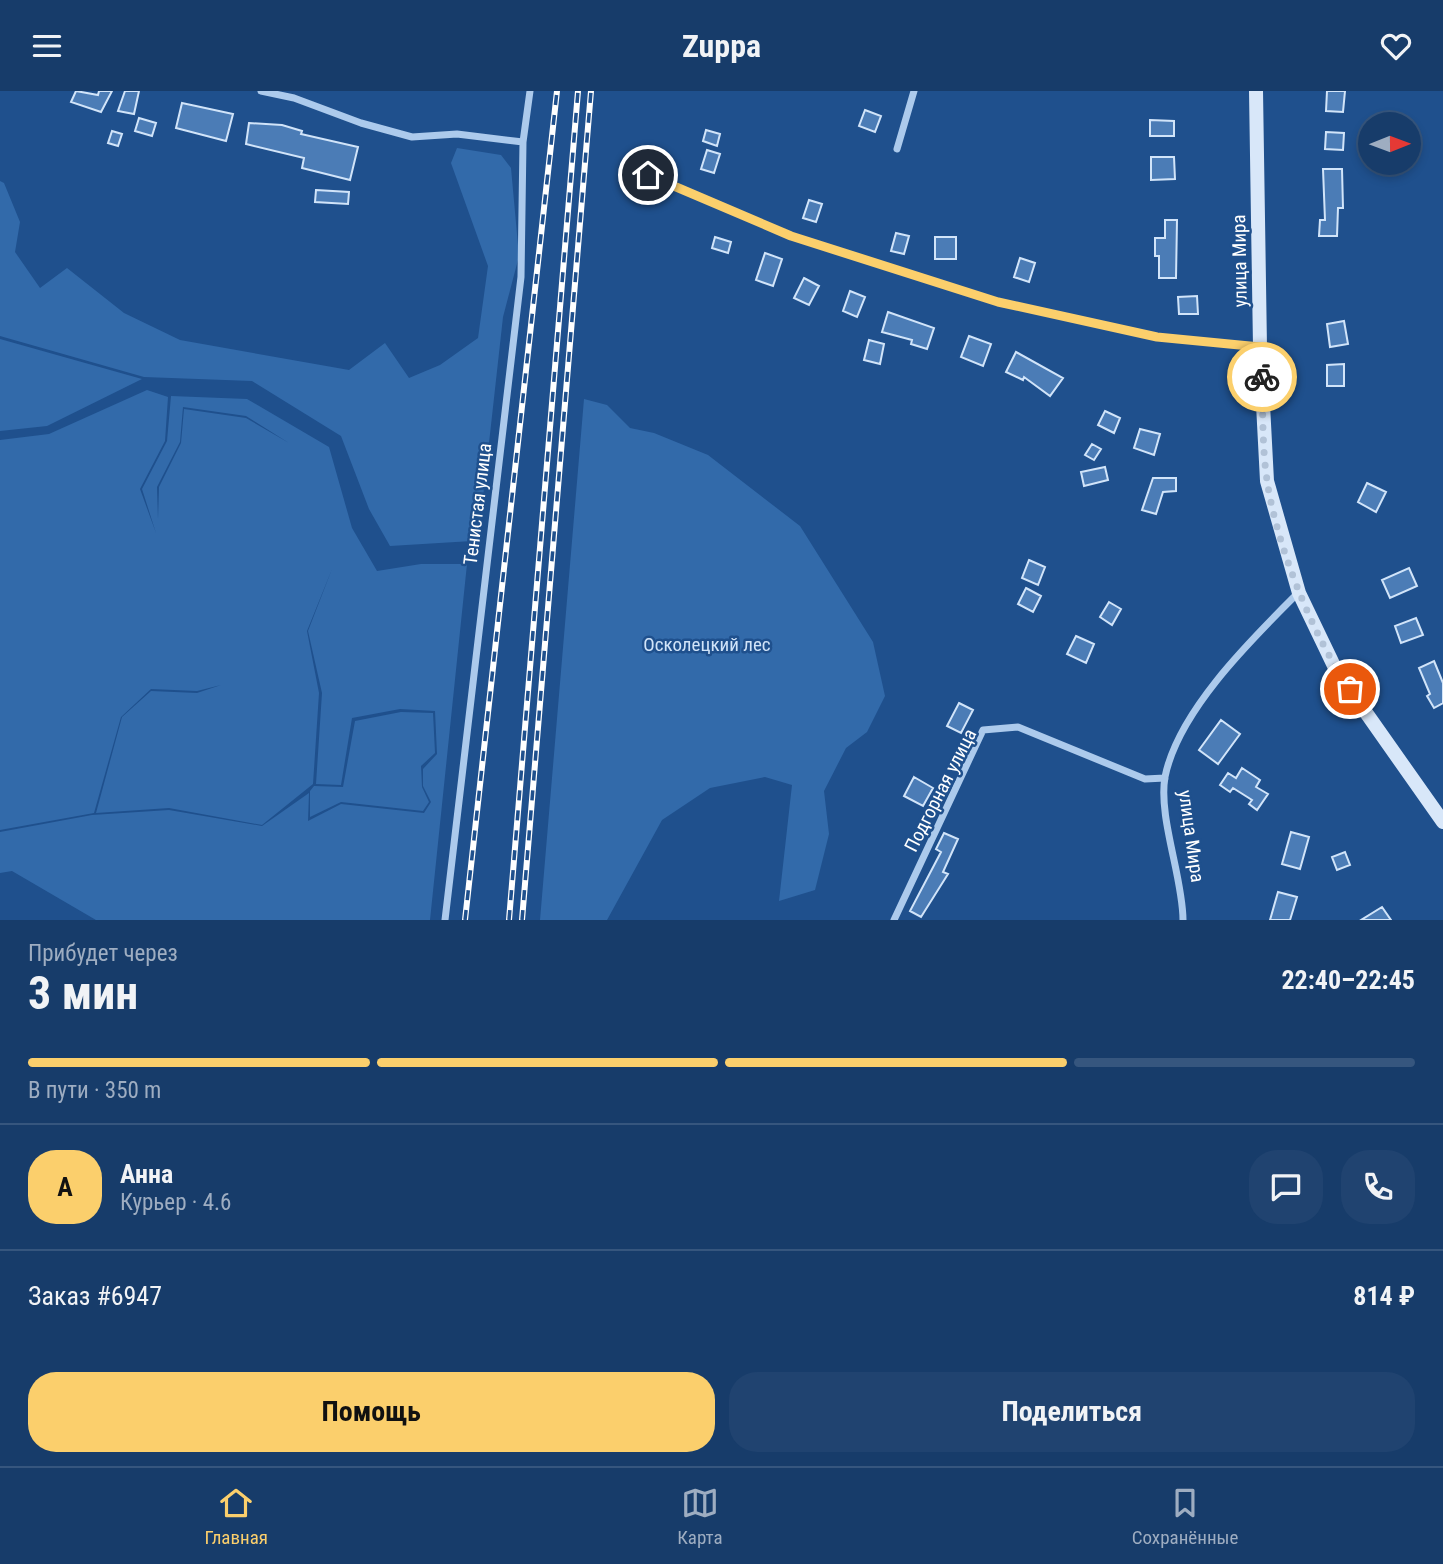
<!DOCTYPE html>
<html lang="ru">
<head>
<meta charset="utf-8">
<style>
  body { margin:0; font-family:"Roboto Condensed",sans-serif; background:#204370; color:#f1f3f6; height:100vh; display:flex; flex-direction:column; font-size:26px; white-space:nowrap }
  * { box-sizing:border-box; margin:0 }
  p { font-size:23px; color:#9eadc1 }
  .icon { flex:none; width:38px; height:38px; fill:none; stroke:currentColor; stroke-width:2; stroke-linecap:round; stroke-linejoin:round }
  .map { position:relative; height:829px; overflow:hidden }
  .drawer { display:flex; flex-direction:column; background:#173c6a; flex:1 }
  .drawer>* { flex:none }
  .needle { width:46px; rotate:89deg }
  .buttons { position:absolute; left:1358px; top:21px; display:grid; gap:14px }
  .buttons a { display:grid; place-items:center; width:63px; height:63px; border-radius:50%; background:#173c6a; box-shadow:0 4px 10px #0003,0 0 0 2px #36567e; font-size:35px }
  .pin { position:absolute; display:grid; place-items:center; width:60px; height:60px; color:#fff; margin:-30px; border:4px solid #fff; border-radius:50%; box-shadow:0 2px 7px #0007 }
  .courier { position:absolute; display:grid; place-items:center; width:70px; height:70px; margin:-35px; border:5px solid #fbcf6c; border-radius:50%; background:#fff; color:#222; box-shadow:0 2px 9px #0007 }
  .head em { font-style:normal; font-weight:700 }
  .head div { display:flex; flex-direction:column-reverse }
  .head { display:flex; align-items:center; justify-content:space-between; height:119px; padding:0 28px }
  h1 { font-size:46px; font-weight:700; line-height:52px }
  .bar { display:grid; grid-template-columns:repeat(4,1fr); gap:10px 7px; align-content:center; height:84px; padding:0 28px }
  .bar i { height:9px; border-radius:5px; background:#36567e }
  .bar .on { background:#fbcf6c }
  .bar p { grid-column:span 4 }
  .line { display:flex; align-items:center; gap:18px; padding:0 28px; border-top:2px solid #36567e }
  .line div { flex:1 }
  .round { display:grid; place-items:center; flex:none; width:74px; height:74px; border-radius:28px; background:#204370 }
  .button { display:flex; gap:14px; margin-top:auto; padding:14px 28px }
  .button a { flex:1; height:80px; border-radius:28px; background:#fbcf6c; color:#111; font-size:28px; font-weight:700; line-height:80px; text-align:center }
  .button a+a { background:#204370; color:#f1f3f6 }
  header { display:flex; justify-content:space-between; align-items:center; height:91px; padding:0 28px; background:#173c6a; font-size:32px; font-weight:700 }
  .tab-bar { display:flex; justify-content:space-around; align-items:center; height:98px; border-top:2px solid #36567e; background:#173c6a; font-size:19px; color:#9eadc1 }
  .tab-bar a { display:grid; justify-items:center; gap:4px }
  .tab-bar .on { color:#fbcf6c }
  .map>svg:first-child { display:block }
  .green { fill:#326aaa; fill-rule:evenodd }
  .building { fill:#4b7cb6; stroke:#d1e4f9; stroke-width:2 }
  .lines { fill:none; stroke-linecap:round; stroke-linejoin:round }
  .minor { stroke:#accaec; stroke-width:7 }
  .secondary { stroke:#d8e7f9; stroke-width:14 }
  .rail-casing { stroke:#fff; stroke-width:6 }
  .rail { stroke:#1f508d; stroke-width:3.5; stroke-dasharray:10; stroke-linecap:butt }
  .done { stroke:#b1c2d7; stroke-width:7; stroke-dasharray:0 12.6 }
  .route { stroke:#fbcf6c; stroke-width:9 }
  .labels { text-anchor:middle; stroke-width:5; stroke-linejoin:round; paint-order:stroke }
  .street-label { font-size:19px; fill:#fff; stroke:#1f508d }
  .park-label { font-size:19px; fill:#d1e4f9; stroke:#1f508d }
</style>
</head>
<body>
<header><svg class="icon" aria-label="menu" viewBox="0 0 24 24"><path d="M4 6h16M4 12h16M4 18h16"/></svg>Zuppa<svg class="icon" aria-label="heart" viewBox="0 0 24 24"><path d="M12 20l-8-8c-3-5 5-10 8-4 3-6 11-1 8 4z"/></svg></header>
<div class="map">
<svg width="1443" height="829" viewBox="0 0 1443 829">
  <rect width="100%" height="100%" fill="#1f508d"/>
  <path class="green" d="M457,57L501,64L511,77L519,165L503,226L481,424L472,450L390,455L369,418L341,345L252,290L144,286L0,245V90L4,92L20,131L15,161L40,197L67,177L124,222L180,249L349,279L385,252L409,287L440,274L478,247L488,175L451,72Z
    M0,248L142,288L47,335L0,340Z
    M147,299L168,306L165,350L140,398L156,442L142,398L167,350L171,305L247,308L329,356L352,437L377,480L421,473H467L430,829H96L12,780L0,782V741L92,724L169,719L262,735L309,702L308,730L341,713L424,722L431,711L423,695V678L437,663L435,620L400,618L352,627L341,694L316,693L322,602L308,540L332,478L307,540L319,602L313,693L262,734L169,717L96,722L122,626L151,600L197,602L221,594L197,600L151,598L121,626L94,722L0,739V349L49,343ZM183,316L246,325L289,352L246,327L184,318L181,352L159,396L158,428L157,396L180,351Z
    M584,308L607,314L630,337L654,342L708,364L800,435L873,551L885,605L867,641L846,657L824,700L829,743L815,799L779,810L792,694L765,686L710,697L662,729L607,829H540Z
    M401,621L433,622L435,662L421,675L422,696L429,711L423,720L341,711L310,726V700L314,695L343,696L355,630Z"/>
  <path class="building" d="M76,0L98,4L99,0H112L101,21L71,11Z
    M125,0H139L134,23L118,20Z
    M1327,0H1345L1343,21L1326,20Z
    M182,12L233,23L226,50L176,37Z
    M865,19L881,25L875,41L859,35Z
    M139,27L156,32L152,45L135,40Z
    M1150,29L1174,30V45H1150Z
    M249,32L282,34L302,40L301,43L358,56L350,89L302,77L304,67L246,53Z
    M706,39L720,43L717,55L703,50Z
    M112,40L122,43L118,55L108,52Z
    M1326,41L1344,42L1343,59L1325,58Z
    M707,59L720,63L714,82L701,78Z
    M1151,66H1174L1175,88L1151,89Z
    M1323,78H1342L1343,117H1338L1337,145H1319L1320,129H1325Z
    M316,99L349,101L348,113L315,111Z
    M809,109L822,113L816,131L803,127Z
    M1165,129H1177L1176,187H1159V165H1155V147H1165Z
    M896,142L909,145L904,163L891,160Z
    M715,146L731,151L728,162L712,157Z
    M935,146H956V168H935Z
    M765,162L782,168L773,195L756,189Z
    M1020,167L1035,172L1029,191L1014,186Z
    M804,187L819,195L809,214L794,207Z
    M850,200L865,206L857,226L843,220Z
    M1197,205L1198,223H1179L1178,206Z
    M888,221L934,237L927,258L911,253L912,249L882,241Z
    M1344,230L1348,253L1330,256L1327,233Z
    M969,245L991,253L983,275L961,266Z
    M869,249L884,253L880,273L864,269Z
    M1016,261L1063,287L1050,305L1024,286L1023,289L1006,281Z
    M1344,273V295H1327V274Z
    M1105,320L1120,327L1114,342L1098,334Z
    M1140,338L1160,343L1154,364L1134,357Z
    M1092,353L1101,358L1094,369L1085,364Z
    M1105,376L1108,389L1084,395L1081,381Z
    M1153,387H1176V400L1163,401L1156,423L1142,419Z
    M1367,392L1386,401L1376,421L1358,411Z
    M1029,469L1045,476L1038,494L1022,487Z
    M1409,477L1417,495L1390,507L1382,489Z
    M1026,497L1041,505L1033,521L1018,513Z
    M1109,511L1121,518L1112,534L1100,526Z
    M1416,527L1423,544L1401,552L1395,535Z
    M1076,545L1094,553L1086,572L1067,563Z
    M1434,570L1443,592V612L1434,617L1427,605L1430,603L1419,577Z
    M959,612L973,619L961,642L947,635Z
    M1221,629L1240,643L1218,673L1199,659Z
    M1242,677L1260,689L1256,696L1268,703L1257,719L1249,713L1252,709L1233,697L1230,701L1220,694L1228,682L1236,687Z
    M914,686L933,697L923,715L904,705Z
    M1291,741L1309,746L1300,778L1282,773Z
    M944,742L958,748L943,781L948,783L921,826L910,820L941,761L936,758Z
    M1345,761L1350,774L1337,779L1332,766Z
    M1278,801L1297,806L1290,829H1270Z
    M1382,816L1391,829H1361Z"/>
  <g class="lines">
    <path class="minor" d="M261,0L294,7L361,32L412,46L457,43L523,51
      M897,58L914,0
      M624,74L791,145L998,211L1158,246L1259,256
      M445,829L521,186L523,51L530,0
      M894,829L983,639L1018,636L1145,688L1165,687
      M1183,829C1183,787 1158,726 1165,686C1178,620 1252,548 1298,502"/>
    <path class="secondary" d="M1256,0L1260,256L1267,390L1299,502L1336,579L1443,731"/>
    <g class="rail-casing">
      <path id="rail" d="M465,829L557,0
        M509,829L578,0
        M522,829L591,0"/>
    </g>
    <use href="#rail" class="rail"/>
  </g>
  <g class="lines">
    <path class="done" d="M1262,286C1263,320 1262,356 1267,389C1276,453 1313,546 1350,598"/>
    <path class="route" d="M648,84L791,145L998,211L1157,246L1260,256L1262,286"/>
  </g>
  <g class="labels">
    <g class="street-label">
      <text transform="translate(1239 170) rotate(-91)" y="7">улица Мира</text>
      <text transform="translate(477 413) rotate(-83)" y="7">Тенистая улица</text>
      <text transform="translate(940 699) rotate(-63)" y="7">Подгорная улица</text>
      <text transform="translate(1192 745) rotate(82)" y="7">улица Мира</text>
    </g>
    <g class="park-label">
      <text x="707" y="560">Осколецкий лес</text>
    </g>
  </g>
</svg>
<div class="buttons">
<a><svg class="needle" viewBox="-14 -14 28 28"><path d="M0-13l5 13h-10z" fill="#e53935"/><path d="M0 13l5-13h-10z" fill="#9eadc1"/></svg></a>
</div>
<div class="pin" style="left:1350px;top:598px;background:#ea580c"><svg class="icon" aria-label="bag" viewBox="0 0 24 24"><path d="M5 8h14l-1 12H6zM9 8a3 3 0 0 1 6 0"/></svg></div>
<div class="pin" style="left:648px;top:84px;background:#1f2937"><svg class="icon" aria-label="home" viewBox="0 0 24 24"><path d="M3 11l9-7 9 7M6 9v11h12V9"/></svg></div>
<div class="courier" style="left:1262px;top:286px"><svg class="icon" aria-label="bike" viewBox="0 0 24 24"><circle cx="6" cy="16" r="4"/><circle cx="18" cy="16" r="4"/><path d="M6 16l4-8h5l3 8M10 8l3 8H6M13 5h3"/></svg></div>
</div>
<section class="drawer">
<div class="head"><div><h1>3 мин</h1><p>Прибудет через</p></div><em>22:40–22:45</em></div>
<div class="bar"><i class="on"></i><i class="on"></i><i class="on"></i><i></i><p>В пути · 350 m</p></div>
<div class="line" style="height:126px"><b class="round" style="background:#fbcf6c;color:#111">А</b><div><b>Анна</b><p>Курьер · 4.6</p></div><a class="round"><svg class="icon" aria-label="chat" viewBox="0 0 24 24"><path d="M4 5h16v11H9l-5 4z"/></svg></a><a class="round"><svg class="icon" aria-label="phone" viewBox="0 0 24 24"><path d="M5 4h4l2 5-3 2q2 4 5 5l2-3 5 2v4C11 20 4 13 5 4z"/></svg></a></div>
<div class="line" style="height:91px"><div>Заказ #6947</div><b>814 ₽</b></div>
<div class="button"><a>Помощь</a><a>Поделиться</a></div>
</section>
<nav class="tab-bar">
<a class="on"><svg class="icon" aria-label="home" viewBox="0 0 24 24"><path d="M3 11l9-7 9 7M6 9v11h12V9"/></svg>Главная</a>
<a><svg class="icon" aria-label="map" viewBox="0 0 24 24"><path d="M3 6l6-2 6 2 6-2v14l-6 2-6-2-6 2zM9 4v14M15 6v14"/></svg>Карта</a>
<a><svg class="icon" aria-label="saved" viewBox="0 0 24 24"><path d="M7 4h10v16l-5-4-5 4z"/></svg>Сохранённые</a>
</nav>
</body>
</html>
